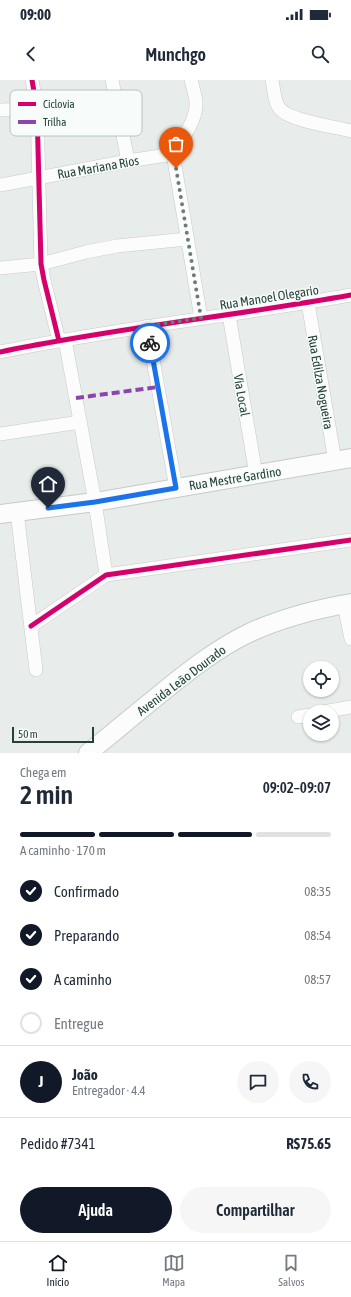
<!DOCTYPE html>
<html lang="pt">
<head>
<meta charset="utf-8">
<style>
  body { margin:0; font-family:"Asap Condensed",sans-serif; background:#f6f6f7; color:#1f2937; height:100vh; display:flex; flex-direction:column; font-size:15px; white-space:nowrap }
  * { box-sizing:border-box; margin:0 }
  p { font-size:13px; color:#747a83 }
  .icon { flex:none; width:22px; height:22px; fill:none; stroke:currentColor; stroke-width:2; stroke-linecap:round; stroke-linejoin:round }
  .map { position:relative; height:673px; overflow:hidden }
  .side { display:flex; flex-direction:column; background:#fff; flex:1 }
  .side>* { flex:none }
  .fabs { position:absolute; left:303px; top:581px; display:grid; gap:8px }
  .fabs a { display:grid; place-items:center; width:36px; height:36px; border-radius:50%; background:#fff; box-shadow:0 1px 3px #0004; font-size:20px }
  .scale { position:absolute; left:12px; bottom:10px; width:82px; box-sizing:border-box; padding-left:4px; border:2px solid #24423a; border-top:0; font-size:11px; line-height:14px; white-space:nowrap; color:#24423a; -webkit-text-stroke:3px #f7fbf9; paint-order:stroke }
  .pin { position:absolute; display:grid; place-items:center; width:34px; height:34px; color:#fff; margin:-41px -17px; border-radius:50% 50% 50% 0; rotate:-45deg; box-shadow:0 0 4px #0007 }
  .pin .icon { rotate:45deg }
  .courier { position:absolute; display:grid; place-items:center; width:40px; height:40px; margin:-20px; border:3px solid #1a73e8; border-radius:50%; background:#fff; color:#222; box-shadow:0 1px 5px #0007 }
  .overview em { font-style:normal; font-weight:600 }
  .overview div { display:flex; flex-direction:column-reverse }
  .overview { display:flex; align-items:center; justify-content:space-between; height:68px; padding:0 20px }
  h1 { font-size:26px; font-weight:600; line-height:30px }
  .bar { display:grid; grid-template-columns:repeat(4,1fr); gap:6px 4px; align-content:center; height:48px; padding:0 20px }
  .bar i { height:5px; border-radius:3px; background:#e0e1e3 }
  .bar .active { background:#111827 }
  .bar p { grid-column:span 4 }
  .line { display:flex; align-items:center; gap:10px; padding:0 20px; border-top:1px solid #e0e1e3 }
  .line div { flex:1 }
  .round { display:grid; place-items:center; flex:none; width:42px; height:42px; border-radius:21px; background:#f6f6f7 }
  ol { padding:0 20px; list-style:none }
  li { display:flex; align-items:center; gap:12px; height:44px }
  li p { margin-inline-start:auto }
  li .icon { padding:4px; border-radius:50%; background:#111827; color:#fff; stroke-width:4 }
  li:last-child { color:#747a83 }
  li i { width:22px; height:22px; border:2px solid #e0e1e3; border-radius:50% }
  .action { display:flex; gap:8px; margin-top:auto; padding:8px 20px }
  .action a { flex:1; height:46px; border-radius:24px; background:#111827; color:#fff; font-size:16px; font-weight:600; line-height:46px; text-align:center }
  .action a+a { background:#f6f6f7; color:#1f2937 }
  .status { display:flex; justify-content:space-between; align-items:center; height:28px; padding:0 20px; background:#fff; direction:ltr }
  .status svg { height:11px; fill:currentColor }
  header { display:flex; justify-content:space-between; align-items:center; height:52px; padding:0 20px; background:#fff; font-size:18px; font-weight:600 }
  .dock { display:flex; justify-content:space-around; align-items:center; height:56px; border-top:1px solid #e0e1e3; background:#fff; font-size:11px; color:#747a83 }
  .dock a { display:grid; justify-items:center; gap:2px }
  .dock .active { color:#111827 }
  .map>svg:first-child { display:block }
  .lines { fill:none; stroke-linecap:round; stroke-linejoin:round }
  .minor-casing { stroke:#c5cac8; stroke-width:14 }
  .secondary-casing { stroke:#c3cbc8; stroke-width:20 }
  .minor { stroke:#fcfcfc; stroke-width:13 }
  .secondary { stroke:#fcfcfc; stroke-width:18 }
  .quiet { stroke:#8e44ad; stroke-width:4; stroke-dasharray:8 4; stroke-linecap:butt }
  .cycleway-casing { stroke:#f7fbf9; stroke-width:8 }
  .cycleway { stroke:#d6006c; stroke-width:5 }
  .done { stroke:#697e78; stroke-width:4; stroke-dasharray:0 7.2 }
  .route { stroke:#1a73e8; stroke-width:5 }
  .labels { text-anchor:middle; stroke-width:3; stroke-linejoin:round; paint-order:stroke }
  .street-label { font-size:13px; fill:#24423a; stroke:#f7fbf9 }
  .key { fill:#f7fbf9; stroke:#b8c4c0; stroke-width:1 }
  .key-label { font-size:11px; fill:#24423a }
</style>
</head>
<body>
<div class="status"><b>09:00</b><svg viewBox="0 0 49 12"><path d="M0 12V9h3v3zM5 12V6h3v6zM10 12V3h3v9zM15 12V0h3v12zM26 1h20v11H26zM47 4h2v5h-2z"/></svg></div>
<header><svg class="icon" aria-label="back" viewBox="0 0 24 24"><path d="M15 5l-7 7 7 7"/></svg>Munchgo<svg class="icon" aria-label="search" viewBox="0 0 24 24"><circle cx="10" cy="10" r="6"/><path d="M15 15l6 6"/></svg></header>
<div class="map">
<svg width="351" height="673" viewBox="0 0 351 673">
  <rect width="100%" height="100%" fill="#e8edeb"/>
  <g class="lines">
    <g class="minor-casing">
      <path id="minor" d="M32,0L37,29L41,184L44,200L59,261
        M112,0L128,81
        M272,0C274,9 274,22 280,29C290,41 336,47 351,51
        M0,30L37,29
        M173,74L201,238
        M173,74C182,59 197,40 196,22C195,15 193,7 191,0
        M0,105L128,81L173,74
        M0,188L41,184L86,172L117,166L187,159
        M308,223L335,381
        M229,235L256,395
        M147,246L176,408
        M65,260L95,422L106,495
        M0,272C116,248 234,236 351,215
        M0,354L80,342
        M17,432L36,590
        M344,524L351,559
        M31,546L106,495L351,460
        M323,632L351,627
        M298,637L310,635"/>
    </g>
    <g class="secondary-casing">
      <path id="secondary" d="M0,434L95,422L351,378
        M88,673C112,654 135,634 159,615C187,592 216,569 249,553C281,538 316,529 351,523"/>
    </g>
    <use href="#minor" class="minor"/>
    <use href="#secondary" class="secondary"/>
    <path class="quiet" d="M76,318L158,307"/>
    <g class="cycleway-casing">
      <path id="cycleway" d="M32,0L37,29L41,184L44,200L59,261
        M0,272C116,248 234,236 351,215
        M31,546L106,495L351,460"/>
    </g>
    <use href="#cycleway" class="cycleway"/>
  </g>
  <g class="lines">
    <path class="done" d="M150,263L147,246L201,238L176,88"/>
    <path class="route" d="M48,428L95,422L176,408L150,263"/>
  </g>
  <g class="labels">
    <g class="street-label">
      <text transform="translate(98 87) rotate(-10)" y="5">Rua Mariana Rios</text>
      <text transform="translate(269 217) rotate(-9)" y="5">Rua Manoel Olegario</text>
      <text transform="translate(321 302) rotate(80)" y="5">Rua Edilza Nogueira</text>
      <text transform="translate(242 315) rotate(80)" y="5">Via Local</text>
      <text transform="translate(235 398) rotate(-9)" y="5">Rua Mestre Gardino</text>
      <text transform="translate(181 600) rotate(-37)" y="5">Avenida Leão Dourado</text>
    </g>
  </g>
  <rect x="10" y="10" width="132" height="46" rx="6" class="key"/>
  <rect x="18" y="22" width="18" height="4" fill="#d6006c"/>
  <rect x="18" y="40" width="18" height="4" fill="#8e44ad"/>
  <g class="key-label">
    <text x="43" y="28">Ciclovia</text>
    <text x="43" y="46">Trilha</text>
  </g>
</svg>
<div class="fabs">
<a><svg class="icon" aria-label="locate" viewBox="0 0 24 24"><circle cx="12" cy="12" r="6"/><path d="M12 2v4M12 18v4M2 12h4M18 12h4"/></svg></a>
<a><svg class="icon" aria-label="layers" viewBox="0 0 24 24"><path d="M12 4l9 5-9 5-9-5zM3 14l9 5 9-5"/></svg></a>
</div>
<div class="scale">50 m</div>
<div class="pin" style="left:176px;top:88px;background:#ea580c"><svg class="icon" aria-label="bag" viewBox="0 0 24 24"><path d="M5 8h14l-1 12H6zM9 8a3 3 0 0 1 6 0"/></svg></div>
<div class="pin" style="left:48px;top:428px;background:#1f2937"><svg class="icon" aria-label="home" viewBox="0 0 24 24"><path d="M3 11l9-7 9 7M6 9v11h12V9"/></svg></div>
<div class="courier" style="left:150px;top:263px"><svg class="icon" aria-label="bike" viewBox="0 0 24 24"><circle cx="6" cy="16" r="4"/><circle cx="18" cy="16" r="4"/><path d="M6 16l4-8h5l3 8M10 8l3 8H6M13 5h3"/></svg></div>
</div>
<section class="side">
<div class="overview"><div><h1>2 min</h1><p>Chega em</p></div><em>09:02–09:07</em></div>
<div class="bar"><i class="active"></i><i class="active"></i><i class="active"></i><i></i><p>A caminho · 170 m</p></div>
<ol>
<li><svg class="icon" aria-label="check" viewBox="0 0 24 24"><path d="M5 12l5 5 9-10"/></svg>Confirmado<p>08:35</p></li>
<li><svg class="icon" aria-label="check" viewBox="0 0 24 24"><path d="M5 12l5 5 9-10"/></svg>Preparando<p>08:54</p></li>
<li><svg class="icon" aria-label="check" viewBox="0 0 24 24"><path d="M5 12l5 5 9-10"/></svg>A caminho<p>08:57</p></li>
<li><i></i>Entregue</li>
</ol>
<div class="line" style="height:72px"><b class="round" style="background:#111827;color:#fff">J</b><div><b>João</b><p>Entregador · 4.4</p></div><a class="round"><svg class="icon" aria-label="chat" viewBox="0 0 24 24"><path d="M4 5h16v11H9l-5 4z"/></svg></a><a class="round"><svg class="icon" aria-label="phone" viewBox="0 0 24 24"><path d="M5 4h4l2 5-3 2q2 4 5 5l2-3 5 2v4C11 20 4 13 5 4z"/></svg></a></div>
<div class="line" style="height:52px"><div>Pedido #7341</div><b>R$75.65</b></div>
<div class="action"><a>Ajuda</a><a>Compartilhar</a></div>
</section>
<nav class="dock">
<a class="active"><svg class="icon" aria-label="home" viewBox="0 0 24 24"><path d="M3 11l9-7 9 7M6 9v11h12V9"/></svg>Início</a>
<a><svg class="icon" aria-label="map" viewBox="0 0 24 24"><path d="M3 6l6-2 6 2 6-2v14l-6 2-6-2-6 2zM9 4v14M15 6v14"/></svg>Mapa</a>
<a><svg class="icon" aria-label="saved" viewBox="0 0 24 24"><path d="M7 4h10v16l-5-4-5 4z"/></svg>Salvos</a>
</nav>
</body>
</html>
